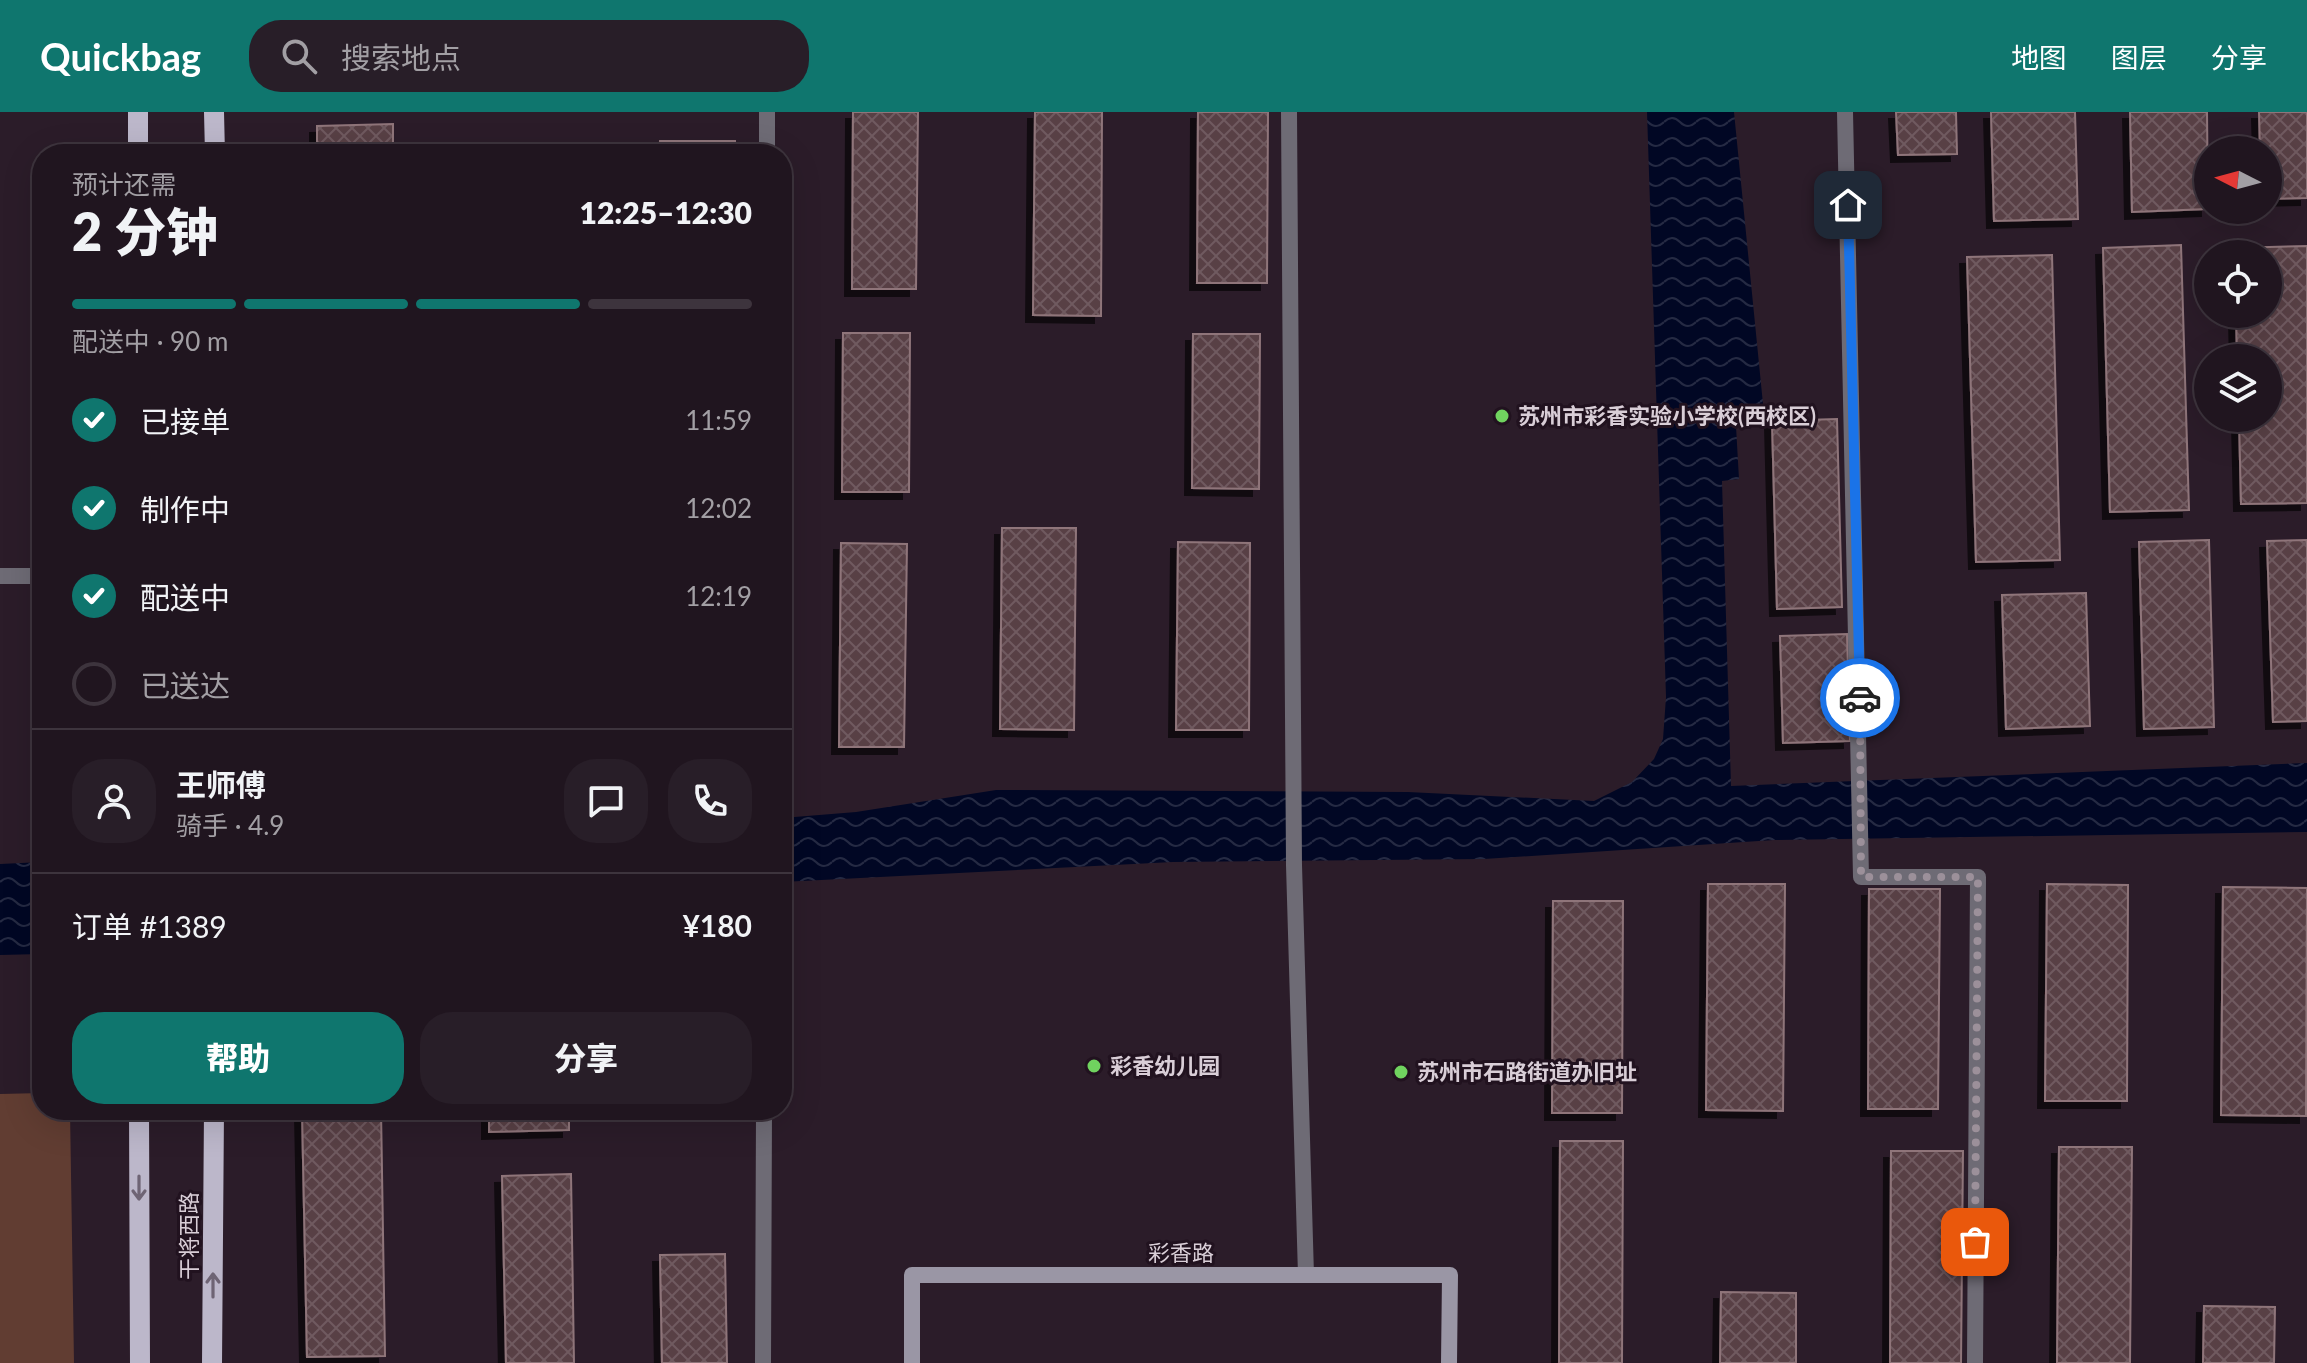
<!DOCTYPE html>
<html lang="zh">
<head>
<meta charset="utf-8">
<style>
  body { margin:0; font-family:Lato,"Noto Sans SC",sans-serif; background:#281e28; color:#f1f3f6; height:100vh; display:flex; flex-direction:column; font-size:30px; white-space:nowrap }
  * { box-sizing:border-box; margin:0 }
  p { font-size:26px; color:#a29fa4 }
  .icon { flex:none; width:44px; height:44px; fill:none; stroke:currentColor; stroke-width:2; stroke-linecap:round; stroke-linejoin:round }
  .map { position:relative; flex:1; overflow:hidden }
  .side { position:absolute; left:32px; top:32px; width:760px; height:976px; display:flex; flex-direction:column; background:#20151f; border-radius:32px; box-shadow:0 8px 32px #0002,0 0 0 2px #3d343d }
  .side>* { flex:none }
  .needle { width:52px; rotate:276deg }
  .tools { position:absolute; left:2194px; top:24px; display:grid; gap:16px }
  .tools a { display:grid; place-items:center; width:88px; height:88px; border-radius:50%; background:#20151f; box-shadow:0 8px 32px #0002,0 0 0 2px #3d343d; font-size:40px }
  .pin { position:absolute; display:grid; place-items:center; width:68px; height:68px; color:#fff; margin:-34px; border-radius:16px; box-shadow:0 4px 12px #0006 }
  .courier { position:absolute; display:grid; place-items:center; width:80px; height:80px; margin:-40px; border:6px solid #1a73e8; border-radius:50%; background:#fff; color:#222; box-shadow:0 2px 10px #0007 }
  .overview em { font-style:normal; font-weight:800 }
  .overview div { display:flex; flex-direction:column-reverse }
  .overview { display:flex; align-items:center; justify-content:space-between; height:136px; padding:0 40px }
  h1 { font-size:52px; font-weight:800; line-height:60px }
  .bar { display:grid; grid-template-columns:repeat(4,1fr); gap:12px 8px; align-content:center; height:96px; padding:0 40px }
  .bar i { height:10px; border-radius:6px; background:#3d343d }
  .bar .selected { background:#0f766e }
  .bar p { grid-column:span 4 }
  .line { display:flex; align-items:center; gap:20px; padding:0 40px; border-top:2px solid #3d343d }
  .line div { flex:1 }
  .round { display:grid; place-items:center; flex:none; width:84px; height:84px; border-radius:32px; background:#281e28 }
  ol { padding:0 40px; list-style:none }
  li { display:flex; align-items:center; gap:24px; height:88px }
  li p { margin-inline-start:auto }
  li .icon { padding:8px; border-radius:50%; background:#0f766e; color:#fff; stroke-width:4 }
  li:last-child { color:#a29fa4 }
  li i { width:44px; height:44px; border:4px solid #3d343d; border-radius:50% }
  .cta { display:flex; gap:16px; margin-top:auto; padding:16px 40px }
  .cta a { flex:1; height:92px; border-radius:32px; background:#0f766e; color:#fff; font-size:32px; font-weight:800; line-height:92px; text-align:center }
  .cta a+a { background:#281e28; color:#f1f3f6 }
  header { display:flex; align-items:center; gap:48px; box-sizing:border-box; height:112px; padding:0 40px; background:#0f766e; color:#fff }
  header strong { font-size:38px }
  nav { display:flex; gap:44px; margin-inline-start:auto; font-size:28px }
  .search { width:560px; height:72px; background:#281e28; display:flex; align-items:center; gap:20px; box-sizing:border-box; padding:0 28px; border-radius:32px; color:#a29fa4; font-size:30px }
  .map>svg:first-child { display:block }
  .park { fill:#613d32 }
  .water { fill:url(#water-waves) }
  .building { fill:url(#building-cross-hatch); stroke:#8f757a; stroke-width:2; filter:url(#shadow) }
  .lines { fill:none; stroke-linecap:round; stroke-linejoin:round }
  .street { stroke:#6e6b75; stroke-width:16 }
  .secondary { stroke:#9a96a5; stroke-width:16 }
  .primary { stroke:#bcb7ca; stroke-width:20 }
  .oneway { stroke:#6e6474 }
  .done { stroke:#9c909a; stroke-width:8; stroke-dasharray:0 14.4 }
  .route { stroke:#1a73e8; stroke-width:10 }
  .poi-dot { fill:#70d35f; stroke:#21121f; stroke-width:3 }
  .labels { text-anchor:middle; stroke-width:6; stroke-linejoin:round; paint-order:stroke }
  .poi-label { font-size:22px; font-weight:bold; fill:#d9ced7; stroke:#21121f; text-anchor:start }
  .street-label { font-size:22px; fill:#d9ced7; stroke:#21121f }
</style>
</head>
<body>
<header>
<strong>Quickbag</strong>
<div class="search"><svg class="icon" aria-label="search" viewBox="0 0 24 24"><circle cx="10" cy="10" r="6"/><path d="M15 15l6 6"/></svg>搜索地点</div>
<nav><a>地图</a><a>图层</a><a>分享</a></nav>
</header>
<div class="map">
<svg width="2307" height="1251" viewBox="0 0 2307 1251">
  <defs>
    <pattern id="water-waves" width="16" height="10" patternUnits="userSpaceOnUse" patternTransform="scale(2)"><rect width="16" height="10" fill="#010724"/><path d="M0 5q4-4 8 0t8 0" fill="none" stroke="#252a43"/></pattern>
    <pattern id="building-cross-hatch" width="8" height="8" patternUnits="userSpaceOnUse" patternTransform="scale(2)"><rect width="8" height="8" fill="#584045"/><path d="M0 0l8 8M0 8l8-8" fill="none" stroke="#6f5a5f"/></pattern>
    <filter id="shadow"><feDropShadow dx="-7" dy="7" stdDeviation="0" flood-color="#0009"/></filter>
  </defs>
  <rect width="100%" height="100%" fill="#2b1c29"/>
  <path class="park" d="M42,981V998H70L74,1251H0V982Z"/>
  <path class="water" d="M1647,0H1734L1765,312L1736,314L1739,367L1722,369L1731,674L2307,651V720L1774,728L1484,747L1173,750L782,770V706L856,700L996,678L1408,680L1594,689L1632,670L1654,647L1663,627L1666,585Z
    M42,750V842L0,843V752Z"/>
  <path class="building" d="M853,0H918L916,177H852Z
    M1035,0H1102L1101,204L1033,203Z
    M1198,0H1268L1267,171H1197Z
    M1896,0H1956L1957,42L1898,43Z
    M1991,0H2075L2078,107L1994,109Z
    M2130,0H2207L2208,97L2132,100Z
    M2259,0H2307V86L2268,87V38H2260Z
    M393,12V42H317V14Z
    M660,29H735V42H659Z
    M2181,133L2189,398L2110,400L2103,136Z
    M2307,134V391L2241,392L2239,306H2268V246H2237L2236,202H2268V142H2234V136Z
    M2052,143L2060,448L1976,450L1967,145Z
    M843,221H910L909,380H842Z
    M1193,222H1260L1259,377L1192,376Z
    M1837,307L1842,495L1777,497L1772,309Z
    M1002,416H1076L1074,618L1000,617Z
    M2209,428L2214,615L2144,617L2139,430Z
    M2307,428V609L2273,610L2267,429Z
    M1178,430L1250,431L1249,618H1176Z
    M841,431L907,432L904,635H839Z
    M2086,481L2090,614L2006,617L2002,483Z
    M1847,522L1850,629L1783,631L1780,524Z
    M1708,772H1785L1783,999L1706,998Z
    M2047,772L2128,773L2127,989H2045Z
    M2223,775L2307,776L2306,1004L2221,1003Z
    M1869,777H1940L1938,997H1868Z
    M1553,789H1623L1622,1001H1552Z
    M302,998H381L385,1244L307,1245Z
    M489,998H569V1018L489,1020Z
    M1560,1029H1623L1622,1251H1559Z
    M2059,1035H2132L2130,1251H2057Z
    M1891,1039H1963L1961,1251H1890Z
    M571,1062L574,1251H506L502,1064Z
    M725,1142L727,1251H662L660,1143Z
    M1721,1180L1796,1181V1251H1720Z
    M2204,1194L2275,1195L2274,1251H2203Z"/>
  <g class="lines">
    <path class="street" d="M1289,0L1294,753L1306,1163
      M1845,0L1861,765H1978L1975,1251
      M767,42V0
      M0,464H42
      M763,1251L764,998"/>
    <path class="secondary" d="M912,1251V1163H1450L1449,1251"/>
    <path class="primary" d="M138,0V42
      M214,0L215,42
      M139,998L140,1251
      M212,1251L214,998"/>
  </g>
  <defs><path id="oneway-shaft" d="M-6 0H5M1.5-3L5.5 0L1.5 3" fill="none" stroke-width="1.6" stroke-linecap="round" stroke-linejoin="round" transform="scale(2)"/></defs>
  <g class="oneway">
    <use href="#oneway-shaft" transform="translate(139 1076) rotate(90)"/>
    <use href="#oneway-shaft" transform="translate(213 1173) rotate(-90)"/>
  </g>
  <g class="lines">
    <path class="done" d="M1860,586L1861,765H1978L1975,1130"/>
    <path class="route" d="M1848,93L1860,586"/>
  </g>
  <g class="poi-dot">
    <circle cx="1502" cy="304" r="8"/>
    <circle cx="1094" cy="954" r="8"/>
    <circle cx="1401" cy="960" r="8"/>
  </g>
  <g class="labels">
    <g class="poi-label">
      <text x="1518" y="312">苏州市彩香实验小学校(西校区)</text>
      <text x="1110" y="962">彩香幼儿园</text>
      <text x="1417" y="968">苏州市石路街道办旧址</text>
    </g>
    <g class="street-label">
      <text transform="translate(189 1124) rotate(-90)" y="8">干将西路</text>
      <text x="1181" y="1149">彩香路</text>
    </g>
  </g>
</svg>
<div class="tools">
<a><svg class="needle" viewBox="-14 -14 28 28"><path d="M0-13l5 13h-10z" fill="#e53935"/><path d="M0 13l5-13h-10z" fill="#a29fa4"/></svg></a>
<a><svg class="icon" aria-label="locate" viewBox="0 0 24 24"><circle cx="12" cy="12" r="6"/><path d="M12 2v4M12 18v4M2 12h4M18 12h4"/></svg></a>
<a><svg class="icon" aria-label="layers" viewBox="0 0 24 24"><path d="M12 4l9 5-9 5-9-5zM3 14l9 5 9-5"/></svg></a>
</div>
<div class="pin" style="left:1975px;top:1130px;background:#ea580c"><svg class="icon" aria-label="bag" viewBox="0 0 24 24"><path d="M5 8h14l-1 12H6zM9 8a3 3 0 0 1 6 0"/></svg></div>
<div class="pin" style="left:1848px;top:93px;background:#1f2937"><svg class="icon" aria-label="home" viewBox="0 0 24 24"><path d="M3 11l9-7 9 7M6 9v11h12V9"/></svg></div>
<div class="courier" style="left:1860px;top:586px"><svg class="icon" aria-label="car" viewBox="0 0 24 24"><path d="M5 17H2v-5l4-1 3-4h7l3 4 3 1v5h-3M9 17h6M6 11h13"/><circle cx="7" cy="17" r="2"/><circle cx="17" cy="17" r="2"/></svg></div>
<section class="side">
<div class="overview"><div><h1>2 分钟</h1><p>预计还需</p></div><em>12:25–12:30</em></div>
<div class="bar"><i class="selected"></i><i class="selected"></i><i class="selected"></i><i></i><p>配送中 · 90 m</p></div>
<ol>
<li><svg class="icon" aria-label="check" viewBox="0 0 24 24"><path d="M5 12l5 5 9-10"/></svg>已接单<p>11:59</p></li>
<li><svg class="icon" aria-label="check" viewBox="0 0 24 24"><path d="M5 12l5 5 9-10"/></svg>制作中<p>12:02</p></li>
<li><svg class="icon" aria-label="check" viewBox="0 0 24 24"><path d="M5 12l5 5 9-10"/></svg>配送中<p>12:19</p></li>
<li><i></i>已送达</li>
</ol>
<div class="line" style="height:144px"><a class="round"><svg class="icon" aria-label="person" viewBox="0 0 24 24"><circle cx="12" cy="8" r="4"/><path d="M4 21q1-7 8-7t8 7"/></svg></a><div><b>王师傅</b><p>骑手 · 4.9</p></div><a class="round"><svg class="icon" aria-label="chat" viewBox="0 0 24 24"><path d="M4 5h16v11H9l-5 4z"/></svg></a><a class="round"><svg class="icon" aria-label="phone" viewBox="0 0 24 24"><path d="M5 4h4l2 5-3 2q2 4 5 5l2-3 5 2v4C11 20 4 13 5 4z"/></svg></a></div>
<div class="line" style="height:104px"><div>订单 #1389</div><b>¥180</b></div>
<div class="cta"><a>帮助</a><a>分享</a></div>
</section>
</div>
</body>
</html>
